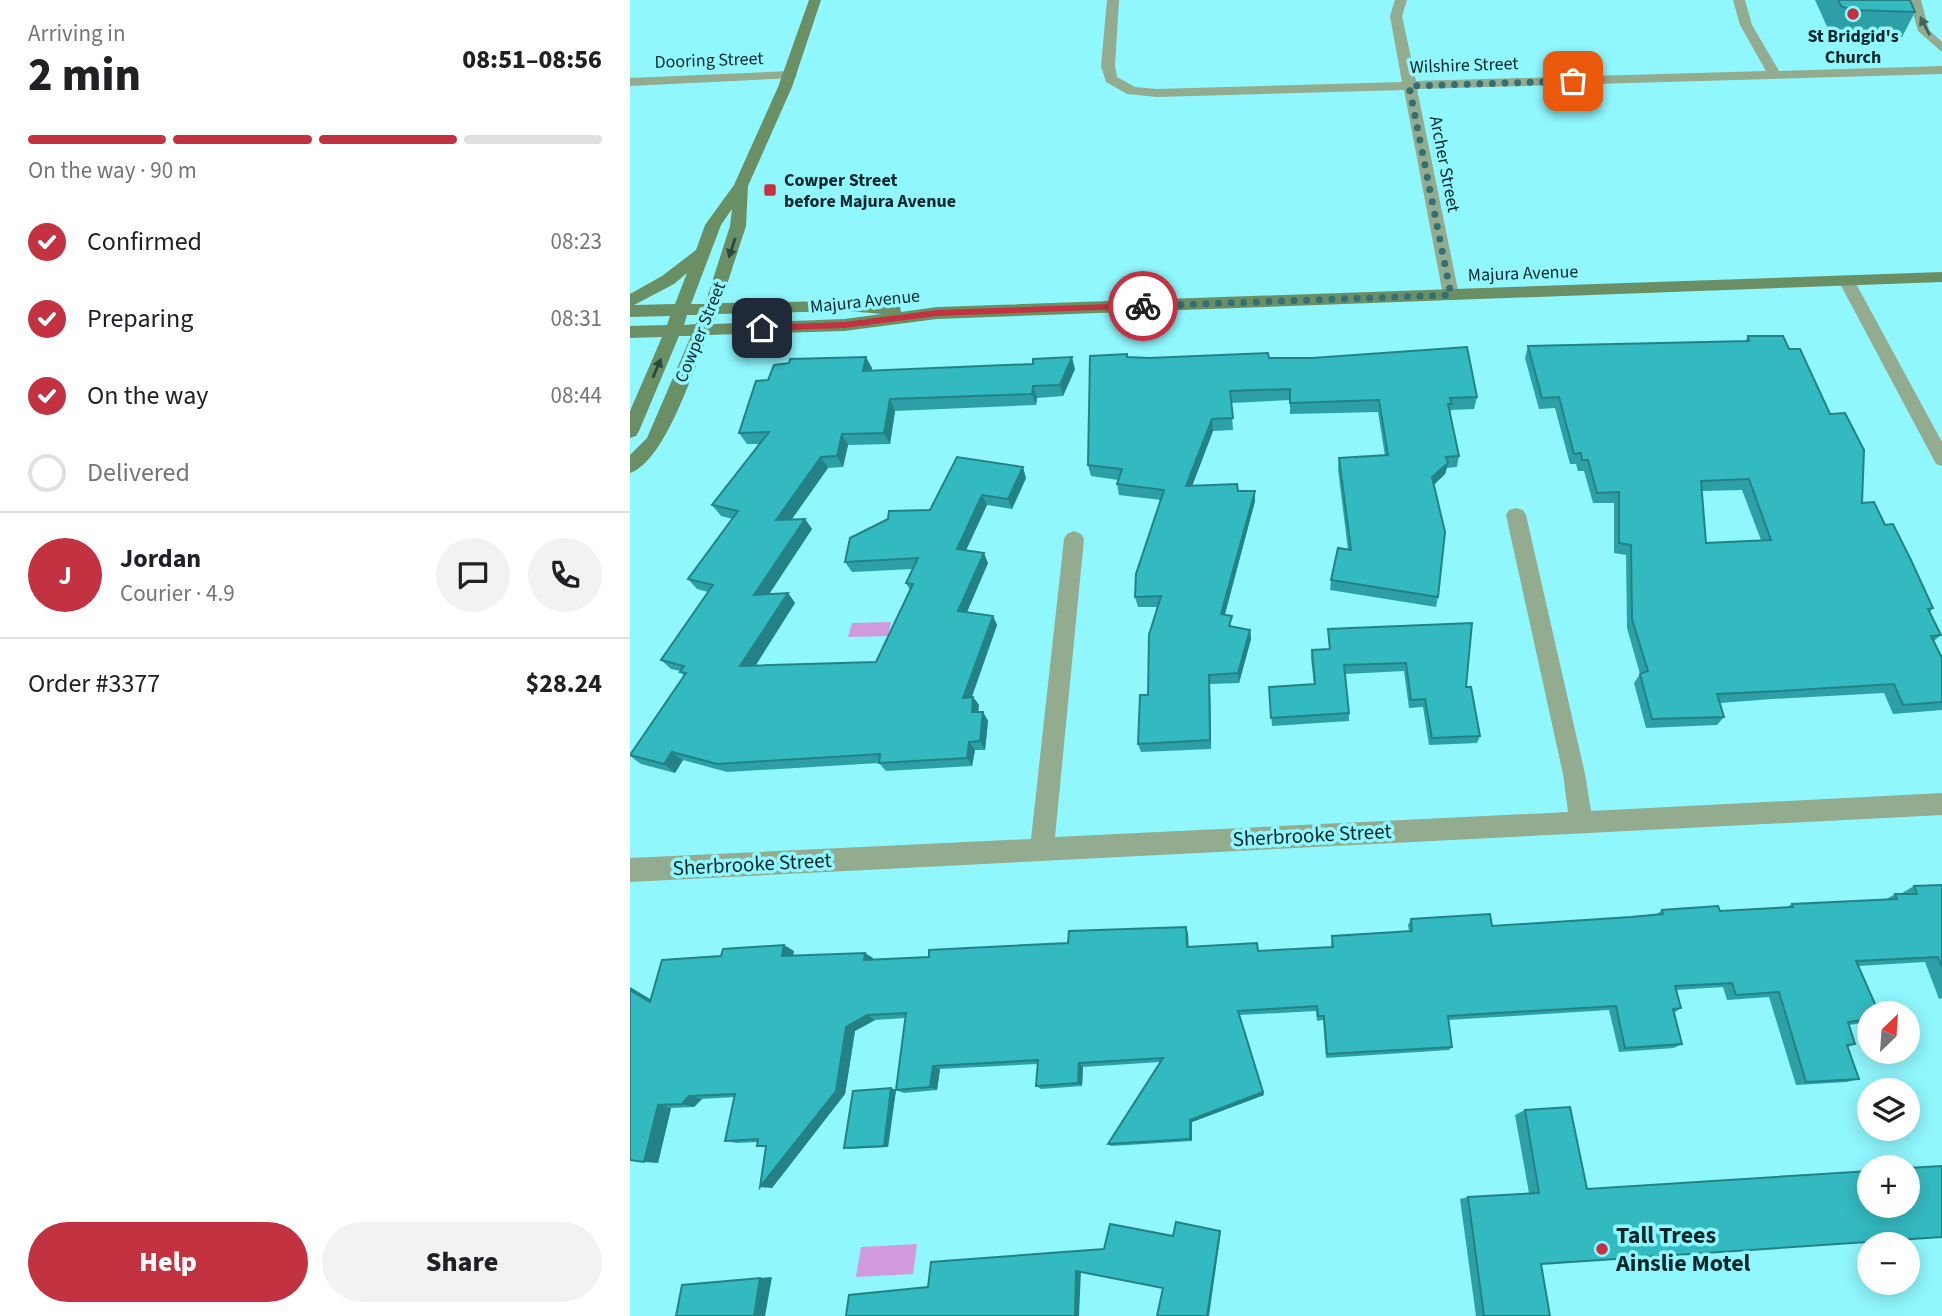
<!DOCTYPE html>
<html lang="en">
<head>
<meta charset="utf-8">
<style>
  body { margin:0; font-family:"Source Sans 3",sans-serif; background:#f2f2f2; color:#202124; height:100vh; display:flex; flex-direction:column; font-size:26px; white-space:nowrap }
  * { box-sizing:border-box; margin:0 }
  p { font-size:23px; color:#757577 }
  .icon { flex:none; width:38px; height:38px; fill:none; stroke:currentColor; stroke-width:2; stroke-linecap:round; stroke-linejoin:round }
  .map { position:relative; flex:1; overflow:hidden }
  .side { display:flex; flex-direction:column; background:#fff; width:630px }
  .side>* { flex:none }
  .needle { width:46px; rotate:25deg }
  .buttons { position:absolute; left:1227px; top:1001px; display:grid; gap:14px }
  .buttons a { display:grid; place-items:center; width:63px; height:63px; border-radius:50%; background:#fff; box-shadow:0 4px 18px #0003; font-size:35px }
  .pin { position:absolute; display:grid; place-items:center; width:60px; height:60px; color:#fff; margin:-30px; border-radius:14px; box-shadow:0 4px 10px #0006 }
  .courier { position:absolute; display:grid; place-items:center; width:70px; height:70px; margin:-35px; border:5px solid #c23241; border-radius:50%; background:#fff; color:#222; box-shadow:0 2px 9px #0007 }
  .summary em { font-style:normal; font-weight:800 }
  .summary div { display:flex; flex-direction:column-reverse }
  .summary { display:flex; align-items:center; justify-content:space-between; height:119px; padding:0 28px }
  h1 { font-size:46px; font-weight:800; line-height:52px }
  .bar { display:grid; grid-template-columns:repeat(4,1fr); gap:10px 7px; align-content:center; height:84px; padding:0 28px }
  .bar i { height:9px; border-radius:5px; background:#e0e0e0 }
  .bar .selected { background:#c23241 }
  .bar p { grid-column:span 4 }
  .line { display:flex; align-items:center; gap:18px; padding:0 28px; border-top:2px solid #e0e0e0 }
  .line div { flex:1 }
  .round { display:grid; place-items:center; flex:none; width:74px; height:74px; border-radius:37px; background:#f2f2f2 }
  ol { padding:0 28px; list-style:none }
  li { display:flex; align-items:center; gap:21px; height:77px }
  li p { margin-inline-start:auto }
  li .icon { padding:7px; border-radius:50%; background:#c23241; color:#fff; stroke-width:4 }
  li:last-child { color:#757577 }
  li i { width:38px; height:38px; border:4px solid #e0e0e0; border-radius:50% }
  .button { display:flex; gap:14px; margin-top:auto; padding:14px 28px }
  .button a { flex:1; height:80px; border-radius:42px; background:#c23241; color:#fff; font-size:28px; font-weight:800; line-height:80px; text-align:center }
  .button a+a { background:#f2f2f2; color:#202124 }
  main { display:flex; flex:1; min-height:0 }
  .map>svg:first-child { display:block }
  .water { fill:#d19add }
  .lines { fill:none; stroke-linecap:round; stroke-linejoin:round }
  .lane { fill:#93ab8e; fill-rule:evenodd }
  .street { fill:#93ab8e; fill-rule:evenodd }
  .secondary { fill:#6b8f64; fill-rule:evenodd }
  .wall { fill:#2ca0a6; fill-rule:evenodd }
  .shaded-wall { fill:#248287 }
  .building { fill:#33bac1; stroke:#248287; stroke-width:2; fill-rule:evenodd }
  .oneway { fill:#446256 }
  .oneway2 { fill:#274b3d }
  .route { fill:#c23241 }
  .done { stroke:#346f73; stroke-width:7; stroke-dasharray:0 12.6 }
  .poi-dot { fill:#c23241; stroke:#8ff7fd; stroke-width:2.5 }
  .labels { text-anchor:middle; stroke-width:7; stroke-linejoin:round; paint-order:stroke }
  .far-poi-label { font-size:18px; font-weight:bold; fill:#032628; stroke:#8ff7fd }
  .far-street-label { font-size:18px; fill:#032628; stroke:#8ff7fd }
  .street-label { font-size:21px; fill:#032628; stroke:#8ff7fd }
  .near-poi-label { font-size:24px; font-weight:bold; fill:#032628; stroke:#8ff7fd; text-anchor:start }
</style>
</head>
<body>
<main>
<section class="side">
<div class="summary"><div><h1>2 min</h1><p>Arriving in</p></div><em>08:51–08:56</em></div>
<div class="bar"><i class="selected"></i><i class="selected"></i><i class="selected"></i><i></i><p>On the way · 90 m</p></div>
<ol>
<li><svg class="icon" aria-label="check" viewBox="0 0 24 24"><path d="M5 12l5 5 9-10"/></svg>Confirmed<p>08:23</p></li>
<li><svg class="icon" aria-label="check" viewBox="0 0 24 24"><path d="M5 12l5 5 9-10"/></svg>Preparing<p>08:31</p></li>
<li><svg class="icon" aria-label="check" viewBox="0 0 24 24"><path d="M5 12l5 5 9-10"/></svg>On the way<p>08:44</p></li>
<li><i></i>Delivered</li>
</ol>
<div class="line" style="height:126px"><b class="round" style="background:#c23241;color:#fff">J</b><div><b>Jordan</b><p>Courier · 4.9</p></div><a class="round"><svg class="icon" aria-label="chat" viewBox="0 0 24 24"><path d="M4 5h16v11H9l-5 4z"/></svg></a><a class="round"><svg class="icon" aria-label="phone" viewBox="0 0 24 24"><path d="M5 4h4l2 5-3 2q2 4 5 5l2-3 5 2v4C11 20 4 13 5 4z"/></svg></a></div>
<div class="line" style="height:91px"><div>Order #3377</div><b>$28.24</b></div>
<div class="button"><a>Help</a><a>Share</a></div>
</section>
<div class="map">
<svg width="1312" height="1316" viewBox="0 0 1312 1316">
  <rect width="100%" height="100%" fill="#8ff7fd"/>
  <path class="water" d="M261,622L258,636L218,637L222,623Z
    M287,1244L283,1274L226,1277L231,1247Z"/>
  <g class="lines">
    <path class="lane" d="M1279,0H1291L1299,30L1312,42V52L1288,31Z"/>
    <path class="street" d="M477,0H489L485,66L487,77L505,87L527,89L772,82L760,16L765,0H777L772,16L786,81L1136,71L1110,25L1103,0H1115L1122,25L1149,71L1312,66V74L787,89L829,295L821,300L813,295L774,90L527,97L497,94L476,82L471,66Z
      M160,71L167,75L165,78L0,86V78Z
      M1216,275L1224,280L1312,442V466L1306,464L1208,280Z
      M886,508L893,510L896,515L955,774L961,811L1312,793V815L0,882V858L401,839L434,539L437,534L444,531L451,534L454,539L425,837L938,812L933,774L876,515L879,510Z"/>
    <path class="secondary" d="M179,0H191L162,87L118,186L116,226L91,303L217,301L264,304L270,306L271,312L307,307L1312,272V282L307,319L214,331L78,335C64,368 35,462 0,473V455L17,438L61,336H49L9,431L6,436L0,438V411L32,337L0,338V326L37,325L40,316L0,317V294L32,276L66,250L75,225L104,185L148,87ZM102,209L100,226L75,304H61L91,225ZM57,273L45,304L4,305L44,284ZM217,311L252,314L214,319L83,324L87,314ZM57,315H70L66,324L54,325Z"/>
  </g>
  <path class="wall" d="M1185,0H1280L1285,12L1272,37L1209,35L1199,31Z
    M1118,336L1232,503L1255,525L1303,608L1300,612L1311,635L1304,641L1312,658V710L1263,714L1254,693L1142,699L1090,703L1094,717L1087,725L1016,728L1004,683L1010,674L997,628L996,555L984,553V503H963L954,471H948L946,464H940L925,408L909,409L895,358L898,346L1115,341ZM1112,490L1131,540L1076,543L1072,491Z
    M498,357L519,358H639L847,397L844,409L821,410L820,413L829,456L827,467L817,468L815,474L804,485L808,597L806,607L700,590L701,580L718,550L708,469L709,458L755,456L748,412L660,414V400L601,403L603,430L583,431L562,486L608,491L625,501L595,615L602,627L620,630L621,639L609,683L580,684L581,749L511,752L508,744L518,695L528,607H508L505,597L531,500L489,495L487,484L488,480L461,476L458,465Z
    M242,368L241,371L445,369L433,396L407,398L406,405L265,411L260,444L218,445L213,467L198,468L162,519H175L182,529L139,594L158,593L165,603L125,666L246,662L280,590L276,583L283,569L222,572L215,562L300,510L396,478L382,509L357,505L336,550L358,563L337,612L363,616L367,625L342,697H343L349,705L348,712H353L358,721L355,750H345L342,766L256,771L249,763L97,772L53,760L45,773L11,764L0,756L54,676L50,671L41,669L31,660L78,592L67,589L58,579L103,519L91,516L82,505L130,444H117L109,433L138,380Z
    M698,629L836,687L850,736L847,743L799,745L793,707L779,708L774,671L715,674L719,713V721L642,726L639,687L684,684L681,658L682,650L699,649Z
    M1312,885V998L1309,999L1295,962L1228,966L1239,1013V1022L1219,1025L1225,1044L1218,1047L1229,1079L1217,1082L1166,1085L1139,997L1097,1000L1093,987L1046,990L1051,1008L1044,1013L1052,1044L1044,1048L989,1052L979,1010L818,1020L822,1047L819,1050L696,1058L693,1020L687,1021L686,1011L609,1015L634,1095L562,1122V1141L481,1146L478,1144L530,1062L453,1067L452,1086L411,1089L406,1086L408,1064L310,1069L307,1090L274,1093L266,1090L275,1018L245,1020L225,1031L215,1094L142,1188L136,1147L127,1146V1142L107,1143L95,1141L105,1097L72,1099L64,1107L41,1108L28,1163L20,999L164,951L163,955L243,958V960L299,957L438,943L558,933V947L628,951L701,947L702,936L779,931L778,925L781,919L862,926L1001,917L1027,914L1032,910L1090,911L1157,907L1162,904L1255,900L1265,894H1273L1272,893L1284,886Z
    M261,1088L266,1090L258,1147L219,1149L214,1148Z
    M940,1107L911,1264L920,1316H846L830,1199L838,1197L899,1193L885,1115L895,1110Z"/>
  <path class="shaded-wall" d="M236,357L242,368L238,382L233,371Z
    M442,357L445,369L433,396L430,385Z
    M403,386L407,398L406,405L402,394Z
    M260,399L265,411L260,444L254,433Z
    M582,419L583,431L558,497L556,486Z
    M212,434L218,445L213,467L207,456Z
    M191,457L198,468L154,530L146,520Z
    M818,463L815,474L800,488L802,477Z
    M393,467L396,478L382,509L378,499Z
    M625,491V501L592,624L591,614Z
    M352,495L357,505L332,559L327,549Z
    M175,519L182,529L132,605L124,595Z
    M354,553L358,563L333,621L328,611Z
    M158,593L165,603L119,676L110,666Z
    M363,616L367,625L338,707L333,698Z
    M620,630L621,639L609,683L608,673Z
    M579,675L580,684L581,749L580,740Z
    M343,697L349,705L347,721L342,712Z
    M353,712L358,721L355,750L350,741Z
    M339,742L345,750L342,766L337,758Z
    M42,752L53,760L45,773L34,764Z
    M556,927L558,933L559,953L557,947Z
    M154,945L164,951L162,961L152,956Z
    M235,953L243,958L242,965L234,960Z
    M0,987L32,1006L20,1002L0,990Z
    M237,1015L245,1020L225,1031L215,1094L142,1188L130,1187L216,1027Z
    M449,1063L453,1067L452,1086L448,1083Z
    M303,1066L310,1069L307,1090L300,1087Z
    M261,1088L266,1090L258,1147L254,1146Z
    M633,1092L634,1095L562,1122V1141L560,1139V1120Z
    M59,1096L72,1099L64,1107L52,1104Z
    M28,1105L41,1108L28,1163L14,1162Z
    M590,1231H591L579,1316H577Z
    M451,1270L449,1316H445L446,1271Z
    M142,1277L135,1316H124L130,1278Z"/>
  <path class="building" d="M1208,0H1280L1285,12L1221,10L1211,6Z
    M1118,336H1153L1159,349H1170L1200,414L1215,413L1234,450L1232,503L1244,502L1255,525L1263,524L1280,558L1303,608L1298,609L1311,635L1301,636L1312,658V702L1273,705L1264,684L1150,691L1087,694L1094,717L1022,719L1010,674L1018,671L1002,619L1001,545L989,543V492L967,493L958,460H952L951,453L944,454L929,397L912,398L898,346L1119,341ZM1119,479L1141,540L1076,543L1071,481Z
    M837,347L847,397L820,398L822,404H818L829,456L816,457L818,463L802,477L815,532L808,597L701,580L708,548L721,550L709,458L758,455L749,400L660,403V389L600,391L603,418L582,419L556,486L607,484L608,491H625L591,614L602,616L599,626L620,630L608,673L579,675L580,740L508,744L510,695H518L519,635L531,596L505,597L506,574L534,490L487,484L492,469L458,465L460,356L497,354V357L519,358L638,353L639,358H682Z
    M236,357L233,371L403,364V359L442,357L430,385L403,386L402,394L260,399L254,433L212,434L207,456L191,457L146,520L175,519L124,595L158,593L110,666L246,662L283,584L276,583L288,558L215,562L220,538L258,519L259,511L300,510L327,457L393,467L378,499L352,495L327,549L354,553L328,611L363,616L333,698L343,697L342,712H353L350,741L339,742L337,758L249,763L250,754L87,764L42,752L34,764L0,755L56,673L50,672L54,666L31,660L83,585L58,579L108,511L82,505L139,432L109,433L126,381L138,380L144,365L159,363L160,359Z
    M842,623L836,687H841L850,736L802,738L795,699L781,700L776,663L714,665L719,713L641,718L639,687L685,684L682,650L700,649L698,629Z
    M1312,885V967L1308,957L1226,961L1249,1013H1239V1019L1218,1022L1225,1044L1217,1045L1229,1079L1176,1082L1149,992L1106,995L1102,983L1045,986L1051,1008L1043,1009L1052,1044L995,1048L986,1006L818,1016L822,1047L697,1054L694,1016H688L687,1006L608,1011L633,1092L560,1120V1139L478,1144L533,1058L449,1063L448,1083L406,1086L408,1060L303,1066L300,1087L266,1090L276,1013L237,1015L216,1027L206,1091L130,1187L136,1146H127L128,1139L95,1141L105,1094L59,1096L52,1104L28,1105L14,1162L0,1160V990L20,1002L32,960L91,956L93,949L154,945L152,956L235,953L234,960L299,957V950L438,943L439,931L556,927L557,947L627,943L628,951L703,947L702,936L782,931L781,919L860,914L862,926L1001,917L1033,914L1032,910L1088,906L1090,911L1163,907L1162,904L1267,899L1265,894H1287L1284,886Z
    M261,1088L254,1146L214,1148L223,1091Z
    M940,1107L957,1189L1239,1171V1206H1278V1168L1312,1166V1237L911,1264L920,1316H854L838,1197L909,1193L895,1110Z
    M546,1222L590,1231L577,1316H527L533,1288L446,1271L445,1316H216L219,1295L298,1287L301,1262L474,1249L480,1224L543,1236Z
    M130,1278L124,1316H46L52,1285Z"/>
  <defs><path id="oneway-solid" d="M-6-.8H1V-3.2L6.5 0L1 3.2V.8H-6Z" transform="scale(1.75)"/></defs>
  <use class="oneway" href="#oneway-solid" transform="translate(1295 26) rotate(-117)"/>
  <g class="oneway2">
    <use href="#oneway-solid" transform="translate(102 248) rotate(108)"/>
    <use href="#oneway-solid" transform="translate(27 368) rotate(-67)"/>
  </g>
  <path class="route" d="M513,303H516V308L307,316L214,328L132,331L127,328L132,325L214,322L307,310Z"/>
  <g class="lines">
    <path class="done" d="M513,306L821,295L779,86L943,81"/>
  </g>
  <g class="poi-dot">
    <circle cx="1223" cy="14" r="7"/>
    <rect x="133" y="183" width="14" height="14" rx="3.5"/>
    <circle cx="972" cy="1249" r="7"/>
  </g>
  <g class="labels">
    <g class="far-poi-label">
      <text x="1223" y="42">St Bridgid's<tspan x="1223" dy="21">Church</tspan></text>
      <text x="154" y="186" text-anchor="start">Cowper Street<tspan x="154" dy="21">before Majura Avenue</tspan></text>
    </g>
    <g class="far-street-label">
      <text transform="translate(79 60) rotate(-2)" y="6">Dooring Street</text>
      <text transform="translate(834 65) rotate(-2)" y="6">Wilshire Street</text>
      <text transform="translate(815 164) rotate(79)" y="6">Archer Street</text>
      <text transform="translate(893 273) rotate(-2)" y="6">Majura Avenue</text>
      <text transform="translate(235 301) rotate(-6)" y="6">Majura Avenue</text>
      <text transform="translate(70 332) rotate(-68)" y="6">Cowper Street</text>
    </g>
    <g class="street-label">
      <text transform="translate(682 835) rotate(-3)" y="7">Sherbrooke Street</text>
      <text transform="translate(122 864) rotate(-3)" y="7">Sherbrooke Street</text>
    </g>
    <g class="near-poi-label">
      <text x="986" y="1243">Tall Trees<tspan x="986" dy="28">Ainslie Motel</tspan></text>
    </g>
  </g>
</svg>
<div class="buttons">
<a><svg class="needle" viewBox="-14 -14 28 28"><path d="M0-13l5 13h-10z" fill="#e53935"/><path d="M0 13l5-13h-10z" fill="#757577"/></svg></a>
<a><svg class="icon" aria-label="layers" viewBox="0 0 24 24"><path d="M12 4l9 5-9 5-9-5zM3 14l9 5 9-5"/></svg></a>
<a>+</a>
<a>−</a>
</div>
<div class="pin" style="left:943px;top:81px;background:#ea580c"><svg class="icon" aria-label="bag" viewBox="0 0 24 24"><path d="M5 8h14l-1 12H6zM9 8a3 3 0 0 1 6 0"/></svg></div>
<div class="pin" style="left:132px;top:328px;background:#1f2937"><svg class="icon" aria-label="home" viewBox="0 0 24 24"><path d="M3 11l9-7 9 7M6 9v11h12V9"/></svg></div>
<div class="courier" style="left:513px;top:306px"><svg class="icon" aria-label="bike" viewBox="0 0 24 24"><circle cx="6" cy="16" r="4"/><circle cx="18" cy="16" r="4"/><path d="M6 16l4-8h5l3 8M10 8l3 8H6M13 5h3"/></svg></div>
</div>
</main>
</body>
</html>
